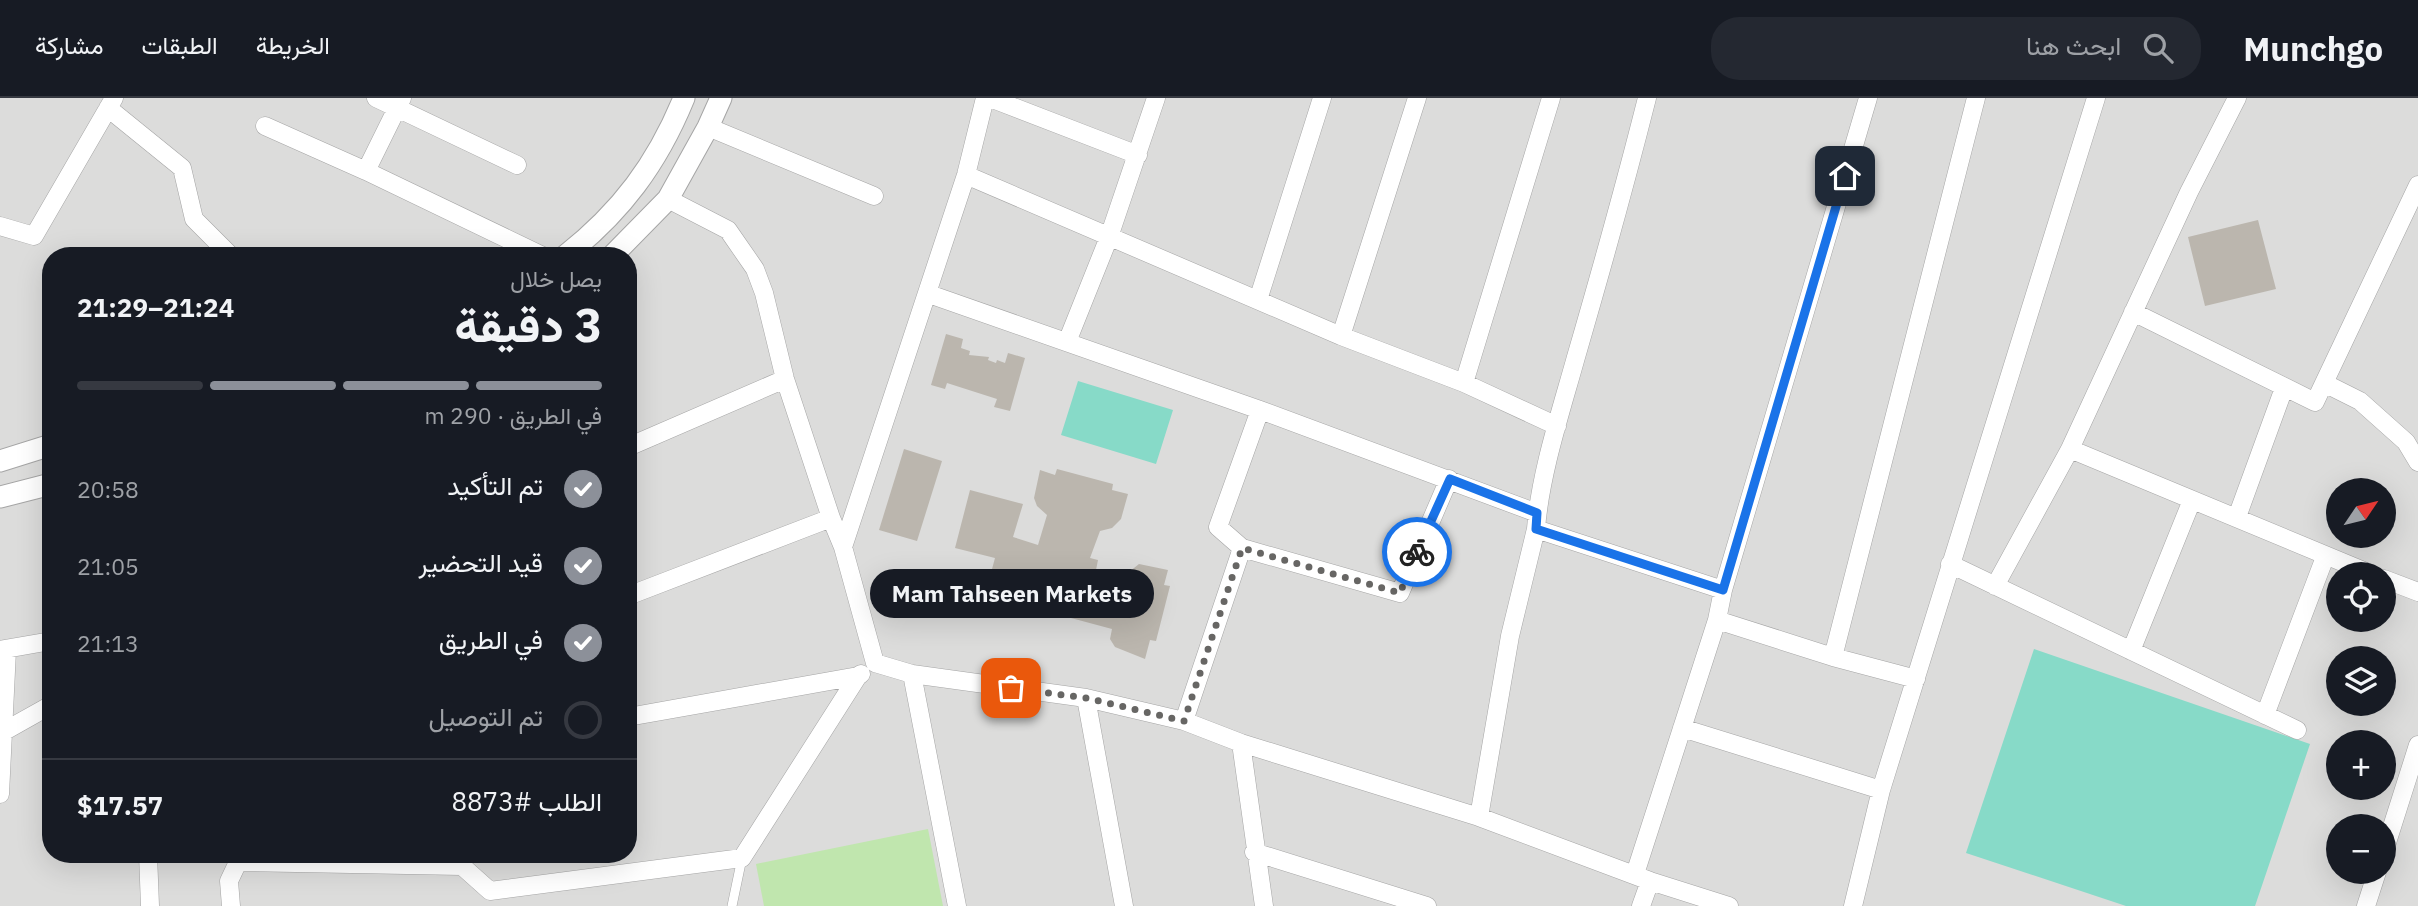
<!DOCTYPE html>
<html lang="ar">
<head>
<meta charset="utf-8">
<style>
  body { margin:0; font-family:"IBM Plex Sans",Vazirmatn,sans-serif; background:#242831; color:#f1f3f6; direction:rtl; height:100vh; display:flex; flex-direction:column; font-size:26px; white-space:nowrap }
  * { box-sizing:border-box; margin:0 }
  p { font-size:23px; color:#9ea1a6 }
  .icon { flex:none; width:38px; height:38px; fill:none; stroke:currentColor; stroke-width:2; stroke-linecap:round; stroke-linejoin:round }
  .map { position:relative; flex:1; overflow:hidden; direction:ltr }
  .panel { position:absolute; left:42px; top:149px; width:595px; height:616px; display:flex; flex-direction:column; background:#171b24; border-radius:28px; box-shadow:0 7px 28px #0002; direction:rtl }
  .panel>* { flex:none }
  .needle { width:46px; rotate:55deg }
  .buttons { position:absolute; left:2326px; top:380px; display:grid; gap:14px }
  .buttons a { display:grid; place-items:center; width:70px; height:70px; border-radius:50%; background:#171b24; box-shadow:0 7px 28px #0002; font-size:35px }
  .pin { position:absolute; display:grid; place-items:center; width:60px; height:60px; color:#fff; margin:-30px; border-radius:14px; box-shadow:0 4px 10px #0006 }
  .courier { position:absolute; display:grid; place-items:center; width:70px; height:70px; margin:-35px; border:5px solid #1a73e8; border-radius:50%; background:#fff; color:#222; box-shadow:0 2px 9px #0007 }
  .bubble { position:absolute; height:49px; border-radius:24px; background:#171b24; box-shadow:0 7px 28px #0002; font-size:23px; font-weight:800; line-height:49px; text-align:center; direction:rtl }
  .headline em { font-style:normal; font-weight:800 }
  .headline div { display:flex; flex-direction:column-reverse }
  .headline { display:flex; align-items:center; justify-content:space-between; height:119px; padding:0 35px }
  h1 { font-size:46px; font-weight:800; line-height:52px }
  .bar { display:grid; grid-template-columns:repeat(4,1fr); gap:10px 7px; align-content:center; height:84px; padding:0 35px }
  .bar i { height:9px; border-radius:5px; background:#363941 }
  .bar .on { background:#8c9099 }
  .bar p { grid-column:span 4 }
  .line { display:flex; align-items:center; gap:18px; padding:0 35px; border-top:2px solid #363941 }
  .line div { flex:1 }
  ol { padding:0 35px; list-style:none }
  li { display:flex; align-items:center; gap:21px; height:77px }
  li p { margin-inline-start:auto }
  li .icon { padding:7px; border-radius:50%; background:#8c9099; color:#fff; stroke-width:4 }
  li:last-child { color:#9ea1a6 }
  li i { width:38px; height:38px; border:4px solid #363941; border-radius:50% }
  header { display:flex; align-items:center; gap:42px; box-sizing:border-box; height:98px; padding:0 35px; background:#171b24; border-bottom:2px solid #363941 }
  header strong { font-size:33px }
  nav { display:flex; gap:38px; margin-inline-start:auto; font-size:24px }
  .search { width:490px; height:63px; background:#242831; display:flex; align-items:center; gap:18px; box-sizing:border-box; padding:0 24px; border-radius:28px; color:#9ea1a6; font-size:26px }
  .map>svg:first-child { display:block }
  .residential { fill:#dcdcdb; fill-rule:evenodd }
  .grass { fill:#c0e6ae }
  .pitch { fill:#87dac8 }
  .building { fill:#bbb6ae }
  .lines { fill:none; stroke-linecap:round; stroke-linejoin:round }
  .service-casing { stroke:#a5a5a5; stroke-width:10 }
  .minor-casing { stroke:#a5a5a5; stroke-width:19 }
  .tertiary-casing { stroke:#a5a5a5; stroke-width:23 }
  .service { stroke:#fff; stroke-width:9 }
  .minor { stroke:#fff; stroke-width:18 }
  .tertiary { stroke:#fff; stroke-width:21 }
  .done { stroke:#676664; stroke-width:7; stroke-dasharray:0 12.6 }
  .route { stroke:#1a73e8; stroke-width:9 }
</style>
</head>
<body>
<header>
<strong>Munchgo</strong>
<div class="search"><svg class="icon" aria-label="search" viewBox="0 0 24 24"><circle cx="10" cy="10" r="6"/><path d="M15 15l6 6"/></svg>ابحث هنا</div>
<nav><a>الخريطة</a><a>الطبقات</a><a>مشاركة</a></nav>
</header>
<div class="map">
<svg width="2418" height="808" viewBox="0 0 2418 808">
  <rect width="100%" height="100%" fill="#efede5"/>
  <path class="residential" d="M0,0H2418V808H0ZM51,158H628V756H51ZM2338,392H2384V438H2338ZM2338,476H2384V522H2338ZM2338,560H2384V606H2338ZM2338,644H2384V690H2338ZM2338,728H2384V774H2338Z"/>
  <path class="grass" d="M928,731L943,808H764L756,766Z"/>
  <path class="pitch" d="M1078,283L1173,312L1156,366L1061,337Z
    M2034,551L2310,646L2255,808H2126L1966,755Z"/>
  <path class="building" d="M2258,122L2276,191L2205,208L2188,139Z
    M946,236L963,241L961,250L970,253L969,257L989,259L988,262L996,265L997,262L1005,265L1008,255L1025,260L1010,313L994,309L997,301L947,285L945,291L931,287Z
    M904,351L942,363L917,443L879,432Z
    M1057,371L1113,386L1112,392L1128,396L1121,421L1112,430L1100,433L1090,460L1098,462L1096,472L1126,480L1129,474L1139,466L1168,472L1164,487L1170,488L1156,543L1150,542L1145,561L1115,549L1110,541L1112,531L985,497L995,460L955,450L970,392L1023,406L1013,439L1038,447L1047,417L1037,408L1034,400L1040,372L1055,377Z"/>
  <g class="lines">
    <g class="service-casing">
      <path id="service" d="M732,808L742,760"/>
    </g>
    <g class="minor-casing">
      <path id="minor" d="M376,0L517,67
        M990,0L1138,57
        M108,10L182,70L194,121L231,158
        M265,28L366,73L543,158
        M708,29L874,98
        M366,73L402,0
        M966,77L1341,238L1464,285L1557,328
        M668,101L728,132L755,171L764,195L785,281L831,420L843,449L875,565
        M0,128L34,138L114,0
        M929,196L1260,312L1537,415
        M1258,202L1322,0
        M2133,214L2315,304L2418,87
        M1341,238L1417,0
        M1067,244L1109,139L1156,0
        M1464,285L1551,0
        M2324,285L2360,303L2406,344L2418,364
        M1260,312L1218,429L1242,450L1400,495L1449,381
        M628,349L785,281
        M2070,351L2371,476
        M2237,419L2284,290
        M1536,431L1723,492
        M843,449L966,77L985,0
        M1950,466L2297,632
        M2384,481L2418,494
        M1995,488L2070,351L2189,94L2237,0
        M628,491L633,496L831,420
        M1717,522L1833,559L1916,581
        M0,552L51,543
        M2131,553L2192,402
        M1833,559L1976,0
        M875,565L912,576L1086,600L1184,623L1241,645L1479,719L1650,783L1729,808
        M912,576L957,808
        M1086,600L1124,808
        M2265,617L2325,459
        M628,619L858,578L861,576
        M1184,623L1242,450
        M1682,630L1881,692
        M3,634L51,607
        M1241,645L1264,808
        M0,696L7,552
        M1479,719L1510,538L1536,431C1540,376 1561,313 1576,259C1601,173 1625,87 1647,0
        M1254,754L1427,808
        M2384,754L2418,647
        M148,756L150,808
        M1635,776L1717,522L1723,492L1868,0
        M231,808L229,783L238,764L462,768L490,793L742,760L858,578
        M1641,808L1650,783
        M1853,808L1881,692L2096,0
        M2366,808L2377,774"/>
    </g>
    <g class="tertiary-casing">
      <path id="tertiary" d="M565,158C621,114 657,66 684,0
        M612,158L668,101L708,29L721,0
        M0,363L51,347
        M0,399L51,386"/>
    </g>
    <use href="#service" class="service"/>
    <use href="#minor" class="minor"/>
    <use href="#tertiary" class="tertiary"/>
  </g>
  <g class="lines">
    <path class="done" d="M1011,590L1086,600L1184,623L1242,450L1400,495L1417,454"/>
    <path class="route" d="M1417,454L1450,381L1537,415L1536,431L1723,492L1845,78"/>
  </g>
</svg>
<div class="buttons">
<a><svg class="needle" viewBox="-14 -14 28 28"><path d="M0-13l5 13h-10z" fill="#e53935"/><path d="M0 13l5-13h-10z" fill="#9ea1a6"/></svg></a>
<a><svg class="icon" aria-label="locate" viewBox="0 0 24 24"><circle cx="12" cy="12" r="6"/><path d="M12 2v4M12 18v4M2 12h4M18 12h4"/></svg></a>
<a><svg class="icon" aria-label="layers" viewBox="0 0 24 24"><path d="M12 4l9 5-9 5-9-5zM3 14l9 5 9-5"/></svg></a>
<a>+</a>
<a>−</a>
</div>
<div class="pin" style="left:1011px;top:590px;background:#ea580c"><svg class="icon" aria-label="bag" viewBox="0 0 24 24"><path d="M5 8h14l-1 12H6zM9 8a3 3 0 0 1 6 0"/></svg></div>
<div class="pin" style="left:1845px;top:78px;background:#1f2937"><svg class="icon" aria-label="home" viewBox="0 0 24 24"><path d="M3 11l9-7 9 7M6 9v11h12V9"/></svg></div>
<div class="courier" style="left:1417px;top:454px"><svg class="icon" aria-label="bike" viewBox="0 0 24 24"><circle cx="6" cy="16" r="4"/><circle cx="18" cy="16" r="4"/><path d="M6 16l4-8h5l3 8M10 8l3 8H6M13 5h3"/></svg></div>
<div class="bubble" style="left:870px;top:471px;width:284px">Mam Tahseen Markets</div>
<section class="panel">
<div class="headline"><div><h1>3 دقيقة</h1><p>يصل خلال</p></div><em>21:24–21:29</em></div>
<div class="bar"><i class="on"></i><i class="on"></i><i class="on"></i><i></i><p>في الطريق · 290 m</p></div>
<ol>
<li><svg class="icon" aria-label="check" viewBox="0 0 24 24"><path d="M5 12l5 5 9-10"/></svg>تم التأكيد<p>20:58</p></li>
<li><svg class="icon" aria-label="check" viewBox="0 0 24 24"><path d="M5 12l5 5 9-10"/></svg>قيد التحضير<p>21:05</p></li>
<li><svg class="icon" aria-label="check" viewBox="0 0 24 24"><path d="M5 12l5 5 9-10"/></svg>في الطريق<p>21:13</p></li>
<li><i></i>تم التوصيل</li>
</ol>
<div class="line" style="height:91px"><div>الطلب #8873</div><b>$17.57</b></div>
</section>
</div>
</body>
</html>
